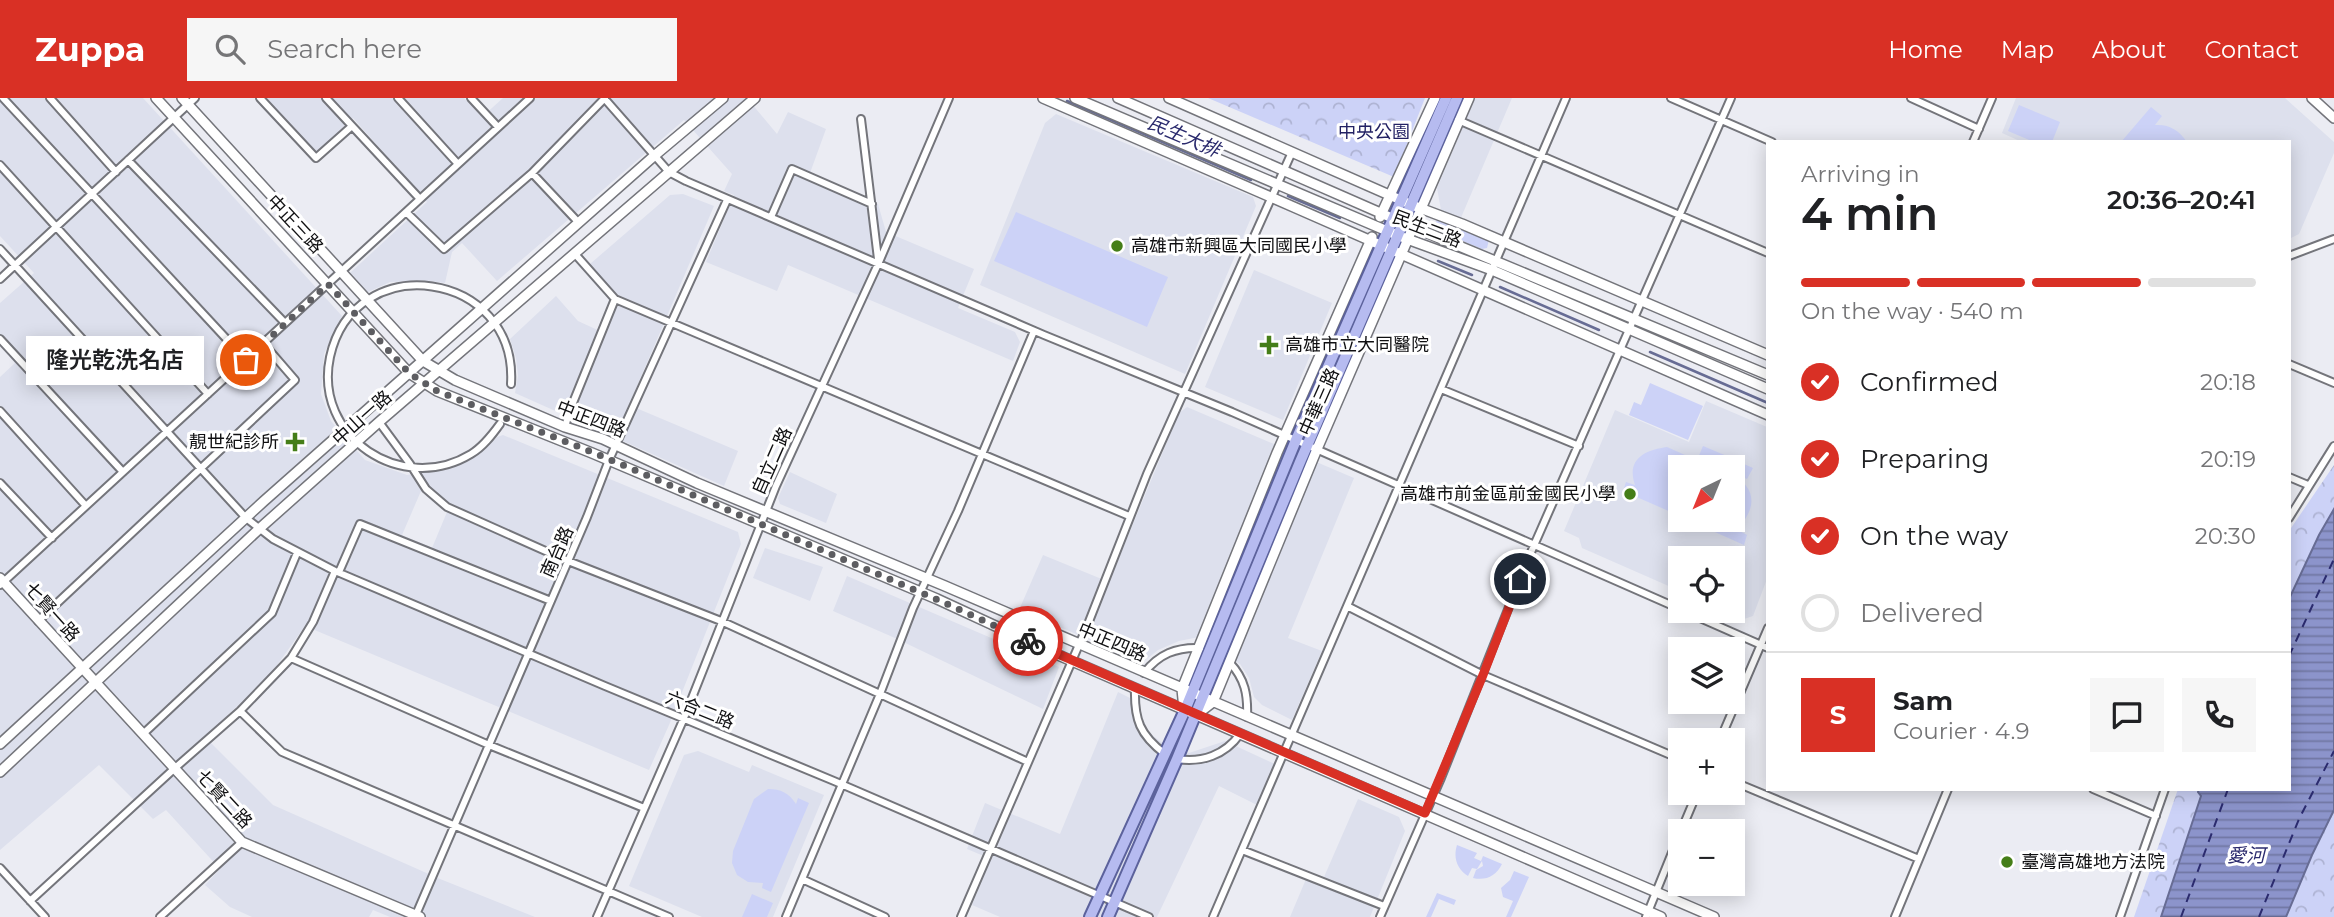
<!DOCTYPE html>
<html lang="en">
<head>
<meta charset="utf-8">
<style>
  body { margin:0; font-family:Montserrat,"Noto Sans TC",sans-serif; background:#f6f6f6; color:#202124; height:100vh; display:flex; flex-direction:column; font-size:26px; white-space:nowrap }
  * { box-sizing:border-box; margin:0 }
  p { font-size:23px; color:#757577 }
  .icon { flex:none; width:38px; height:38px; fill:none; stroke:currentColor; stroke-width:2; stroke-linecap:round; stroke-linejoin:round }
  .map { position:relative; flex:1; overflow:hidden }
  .sheet { position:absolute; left:1766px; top:42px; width:525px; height:651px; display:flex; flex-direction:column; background:#fff; border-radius:0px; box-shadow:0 4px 18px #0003 }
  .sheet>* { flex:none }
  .needle { width:46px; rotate:223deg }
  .buttons { position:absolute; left:1668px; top:357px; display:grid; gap:14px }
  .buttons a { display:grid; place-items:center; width:77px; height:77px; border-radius:0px; background:#fff; box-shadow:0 4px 18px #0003; font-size:35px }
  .pin { position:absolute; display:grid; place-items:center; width:60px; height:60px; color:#fff; margin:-30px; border:4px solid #fff; border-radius:50%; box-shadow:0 2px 7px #0007 }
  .courier { position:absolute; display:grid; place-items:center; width:70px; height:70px; margin:-35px; border:5px solid #d93025; border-radius:50%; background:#fff; color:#222; box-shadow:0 2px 9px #0007 }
  .bubble { position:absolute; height:49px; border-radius:0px; background:#fff; box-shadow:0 4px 18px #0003; font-size:23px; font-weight:600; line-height:49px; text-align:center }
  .overview em { font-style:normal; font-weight:600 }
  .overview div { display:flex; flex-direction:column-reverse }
  .overview { display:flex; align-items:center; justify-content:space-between; height:119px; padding:0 35px }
  h1 { font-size:46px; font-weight:600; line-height:52px }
  .bar { display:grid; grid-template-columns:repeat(4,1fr); gap:10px 7px; align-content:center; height:84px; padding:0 35px }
  .bar i { height:9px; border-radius:5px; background:#e0e0e0 }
  .bar .active { background:#d93025 }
  .bar p { grid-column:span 4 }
  .line { display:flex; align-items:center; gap:18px; padding:0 35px; border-top:2px solid #e0e0e0 }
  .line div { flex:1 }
  .round { display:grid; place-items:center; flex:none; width:74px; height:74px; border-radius:0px; background:#f6f6f6 }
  ol { padding:0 35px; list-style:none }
  li { display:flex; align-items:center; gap:21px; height:77px }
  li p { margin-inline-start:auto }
  li .icon { padding:7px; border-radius:50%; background:#d93025; color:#fff; stroke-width:4 }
  li:last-child { color:#757577 }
  li i { width:38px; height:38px; border:4px solid #e0e0e0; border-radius:50% }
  header { display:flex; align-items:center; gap:42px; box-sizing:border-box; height:98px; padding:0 35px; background:#d93025; color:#fff }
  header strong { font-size:33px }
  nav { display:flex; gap:38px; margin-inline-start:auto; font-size:24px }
  .search { width:490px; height:63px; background:#f6f6f6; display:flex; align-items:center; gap:18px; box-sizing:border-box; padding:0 24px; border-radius:0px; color:#757577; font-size:26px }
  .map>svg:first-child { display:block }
  .built { fill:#dde0ed; fill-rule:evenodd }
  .grass { fill:#ccd2f7 }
  .park { fill:url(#park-crowns) }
  .water { fill:url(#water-rules); stroke:#676c94; stroke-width:2 }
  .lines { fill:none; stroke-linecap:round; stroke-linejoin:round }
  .stream { stroke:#676c94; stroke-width:2.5 }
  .ferry { stroke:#2b2b6e; stroke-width:2; stroke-dasharray:9 7; stroke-linecap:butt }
  .street-casing { stroke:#74757b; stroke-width:10 }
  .secondary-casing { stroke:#74757b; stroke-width:12 }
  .primary-casing { stroke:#5c629c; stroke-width:14 }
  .street { stroke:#fff; stroke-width:6 }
  .secondary { stroke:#fff; stroke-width:9 }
  .primary { stroke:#b6bbf0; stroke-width:10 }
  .done { stroke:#5d5d61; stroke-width:7; stroke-dasharray:0 12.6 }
  .route { stroke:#d93025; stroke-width:9 }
  .poi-dot { fill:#457e18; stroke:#fff; stroke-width:2.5 }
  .labels { text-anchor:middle; stroke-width:6; stroke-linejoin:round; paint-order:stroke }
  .park-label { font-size:18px; fill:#232264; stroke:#fff }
  .street-label { font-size:18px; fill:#101012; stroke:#fff }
  .poi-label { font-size:18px; fill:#101012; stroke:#fff; text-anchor:start }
  .water-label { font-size:19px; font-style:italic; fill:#2b2b6e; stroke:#fff }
</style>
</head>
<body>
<header>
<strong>Zuppa</strong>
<div class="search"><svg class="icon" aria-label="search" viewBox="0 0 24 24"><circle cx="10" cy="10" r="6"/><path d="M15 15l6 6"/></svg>Search here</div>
<nav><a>Home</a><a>Map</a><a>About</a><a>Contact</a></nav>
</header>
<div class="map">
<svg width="2334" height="819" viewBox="0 0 2334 819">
  <defs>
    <pattern id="park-crowns" width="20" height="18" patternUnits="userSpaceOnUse" patternTransform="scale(1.75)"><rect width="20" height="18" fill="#ccd2f7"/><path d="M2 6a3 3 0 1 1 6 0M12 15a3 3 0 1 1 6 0" fill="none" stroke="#aeb3d3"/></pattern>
    <pattern id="water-rules" width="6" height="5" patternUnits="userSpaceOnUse" patternTransform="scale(1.75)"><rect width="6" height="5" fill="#8c94cb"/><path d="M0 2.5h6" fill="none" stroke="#7177a3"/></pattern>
  </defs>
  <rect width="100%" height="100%" fill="#ebecf3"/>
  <path class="built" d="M0,0H143L342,218L324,256L321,296L331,323L365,362L407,377L451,370L478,357L497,339L503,337L738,434L741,446L669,627L649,672L305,528L270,577L205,639L273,707L440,781L535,819H390L373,812L369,819H252L230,809L205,787L220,771L166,712L153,721L99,667L0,752V279L15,265L0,248V205L34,175L0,138ZM421,393L447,414L432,450L402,437Z
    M264,0H464L482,19L503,0H747L777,36L788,14L826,31L810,75L878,106L886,134L974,171L958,210L1015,234L1020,244L1013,263L788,167L777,193L706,164L734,97L724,93L732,76L684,22L497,183L462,145L452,154L445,185L428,183L390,184L366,195L350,175L427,104L353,20L315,56Z
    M1475,0H1512L1460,122L1441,112L1437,90Z
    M2016,0H2285L2334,44V55L2299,136L2289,141V44H2022L2002,35Z
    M1056,16L1253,99L1256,108L1185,276L980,187L1045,25Z
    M683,96L714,108L629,307L738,353L724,388L515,295L518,278L516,260L510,241L556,198L578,223L602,234L613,206L583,172L670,97Z
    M1254,172L1332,205L1283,322L1205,289Z
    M1706,303L1767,329V481L1753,518L1744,521L1726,513H1732V460H1680V493L1582,450L1579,440L1564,433L1615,312L1689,344ZM1680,369H1732V422H1680Z
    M1187,309L1354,380L1288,540L1322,553L1292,622L1262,607L1254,599L1249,580L1240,566L1199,539L1179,543L1158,552L1143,564L1019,512L1043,457L1109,484L1179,315Z
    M790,374L837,396L826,425L780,406L778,400Z
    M765,450L823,469L810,503L753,480Z
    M847,478L1059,569L1043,611L895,540L833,513Z
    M1118,594L1130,600L1139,611L1148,634L1165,647L1189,655L1225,643L1277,667L1257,707L1219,688L1157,819H1000L972,807L991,761L967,751L985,705L1060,736Z
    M698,653L749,674L752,667L824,697L773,819H702L629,788L684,657Z
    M1358,701L1399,719L1405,733L1370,819H1290L1309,774L1324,779Z"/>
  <path class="grass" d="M2019,7L2060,24L2052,44H2034L2008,33Z
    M2151,9L2162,18L2155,27C2169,26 2179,32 2187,44H2121Z
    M1016,114L1168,179L1147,229L994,163Z
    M1440,121L1489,142L1487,150L1482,151L1436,132L1434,128L1437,122Z
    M1650,285L1703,308L1688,342L1629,317L1634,304L1641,307Z
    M1703,348L1734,361L1730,369H1719L1698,360Z
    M1667,349L1712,369H1680V418L1623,393L1626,384L1635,387C1626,361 1645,352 1667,349Z
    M1737,363L1753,370L1747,381L1733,375Z
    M1733,378C1759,390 1755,415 1736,431L1747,437L1744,447L1688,422H1732Z
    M768,691C781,691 789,695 796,706L798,700L809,705L771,794L762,790L763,785L748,784L737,777L732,765L733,753L754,701Z
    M1457,747L1477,755L1474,760L1481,763L1483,758L1502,766C1496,778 1486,783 1473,780L1476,772L1483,768L1482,763L1477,771L1472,770L1468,778C1457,771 1453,760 1457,747Z
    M1514,773L1529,779L1511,819H1506L1513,803L1503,799L1501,790L1510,782Z
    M1437,795L1456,802L1454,807L1439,801L1431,819H1426Z
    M752,796L773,805L767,819H742Z"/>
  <path class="park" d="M1208,0H1425L1394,79Z
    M2334,367V411L2319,437L2289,501V433Z
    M2178,691H2199L2198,695L2201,697L2161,819H2134Z
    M2334,712V819H2286L2312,757Z"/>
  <path class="water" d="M2334,411V712L2312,757L2286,819H2161L2201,698L2198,694L2199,691H2289V501L2319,437Z"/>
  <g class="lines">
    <path class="stream" d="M1067,3L1251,82
      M1288,98L1340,120
      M1438,163L1472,177
      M1500,189L1599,232
      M1650,254L1768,305"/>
    <path class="ferry" d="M2289,558L2334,461
      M2181,819L2228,691
      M2259,819L2299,721L2334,653"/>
    <g class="street-casing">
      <path id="street" d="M3,0L246,262
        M50,0L116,74
        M260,0L316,60L352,28
        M326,0L420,101
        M398,0L458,66
        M471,0L498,29
        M604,0L669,74L686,83L1044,237L1232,314L1680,511
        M1671,0L1772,44
        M1911,0L1979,31
        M861,21L878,161
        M1458,22L1768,155
        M1973,44L1992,0
        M128,62L285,225
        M0,67L208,296
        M532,75L605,0
        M406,114L444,151L532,75L579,125
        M771,119L792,71L872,106
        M0,151L246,420L273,441L335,473L605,588L834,683L1149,819
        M575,156L615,201L1129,418
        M2289,158L2334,141
        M0,181L195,0
        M0,241L123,374
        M2289,266L2334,285
        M1441,291L1579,348
        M0,313L86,408
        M379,324L410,366L426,391L447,409L568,463L721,523L1028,664
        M500,326C492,337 483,349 471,356C402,398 313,339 330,259C354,149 518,172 511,286
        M565,329L570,312L615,201
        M2289,379L2308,387
        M0,385L52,440
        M2289,420L2334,348
        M339,474L360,426L551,503
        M0,487L530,0
        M1347,508L1483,577L1680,661
        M1684,513L1768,550
        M38,523L295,282L263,245
        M291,560L489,647L644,710
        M1230,565C1245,581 1248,597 1247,619
        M1144,575C1159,556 1176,549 1200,550
        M1135,590C1134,622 1140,637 1165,656
        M240,613L282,654L669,819
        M143,636L272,515L297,455
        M1720,642L1768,530
        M1177,661C1202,665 1225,657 1240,636
        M1732,683L1919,761
        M2093,691L2156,718
        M1681,733L1697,695
        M1242,752L1384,808
        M0,770L45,819
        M802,781L885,819
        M30,803L175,670L240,613L291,560L313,524L335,473
        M160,819L242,744
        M415,819L587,419L609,362L727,102
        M597,819L684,620L776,388L879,164L949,0
        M786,819L880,596L913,510L958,413L1034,233
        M961,819L1088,526L1147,376L1292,54
        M1213,819L1566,0
        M1380,819L1441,680L1528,461L1731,0
        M1646,819L1680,735
        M1895,819L1948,691
        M2120,819L2165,691"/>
    </g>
    <g class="secondary-casing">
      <path id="secondary" d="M156,0L409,275L437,293L592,355L937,501L1056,556L1661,819
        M182,0L423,263L455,282L565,329L603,341L697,385L945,488L1714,819
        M1043,0C1285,105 1526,210 1768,317
        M1075,0L1399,138L1492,172L1768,291
        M1118,0L1392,120L1768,277
        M1169,0L1412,107L1462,126L1768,257
        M2312,0L2334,20
        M1380,119L1435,0
        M0,480L242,744L420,819
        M1184,611L1182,591L1277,355L1372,139
        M1196,617L1213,604L1317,351L1469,0
        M0,646L264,403L654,58L723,0
        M0,674L259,431L379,324L755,0"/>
    </g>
    <g class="primary-casing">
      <path id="primary" d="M1090,819L1185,612L1296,342L1446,0
        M1108,819L1177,661L1300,364L1457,0"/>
    </g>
    <use href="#street" class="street"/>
    <use href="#secondary" class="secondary"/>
    <use href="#primary" class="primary"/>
  </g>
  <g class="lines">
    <path class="done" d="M246,262L328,186L409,275L437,293L597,356L936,501L1028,543"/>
    <path class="route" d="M1028,543L1425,715L1483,577L1520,481"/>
  </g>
  <g class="poi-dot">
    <circle cx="1117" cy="148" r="7"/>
    <path d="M1265.5 236.5h7v7h7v7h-7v7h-7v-7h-7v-7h7z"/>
    <path d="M291.5 333.5h7v7h7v7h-7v7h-7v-7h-7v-7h7z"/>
    <circle cx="1630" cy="396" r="7"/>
    <circle cx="2007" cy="764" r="7"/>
  </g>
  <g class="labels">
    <g class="park-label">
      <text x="1374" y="40">中央公園</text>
    </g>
    <g class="street-label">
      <text transform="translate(295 126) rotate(47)" y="6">中正三路</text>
      <text transform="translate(1427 131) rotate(21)" y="6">民生二路</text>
      <text transform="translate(1319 304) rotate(-66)" y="6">中華三路</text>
      <text transform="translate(362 320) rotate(-42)" y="6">中山一路</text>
      <text transform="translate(591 321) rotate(21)" y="6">中正四路</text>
      <text transform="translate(772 363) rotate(-66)" y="6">自立二路</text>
      <text transform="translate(557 454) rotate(-66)" y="6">南台路</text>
      <text transform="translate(52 514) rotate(48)" y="6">七賢一路</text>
      <text transform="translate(1112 544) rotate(23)" y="6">中正四路</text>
      <text transform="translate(700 612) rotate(22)" y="6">六合二路</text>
      <text transform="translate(224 701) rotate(47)" y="6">七賢二路</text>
    </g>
    <g class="poi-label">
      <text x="1131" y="154">高雄市新興區大同國民小學</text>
      <text x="1285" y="253">高雄市立大同醫院</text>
      <text x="279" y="350" text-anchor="end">靚世紀診所</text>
      <text x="1616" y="402" text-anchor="end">高雄市前金區前金國民小學</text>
      <text x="2021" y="770">臺灣高雄地方法院</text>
    </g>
    <g class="water-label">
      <text transform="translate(1184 38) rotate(23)" y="7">民生大排</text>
      <text x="2246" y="764">愛河</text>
    </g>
  </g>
</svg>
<div class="buttons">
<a><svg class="needle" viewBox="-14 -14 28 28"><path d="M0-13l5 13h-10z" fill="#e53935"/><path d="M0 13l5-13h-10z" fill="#757577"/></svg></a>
<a><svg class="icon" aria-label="locate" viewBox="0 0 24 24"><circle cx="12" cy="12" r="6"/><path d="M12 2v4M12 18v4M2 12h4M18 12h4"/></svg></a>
<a><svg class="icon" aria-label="layers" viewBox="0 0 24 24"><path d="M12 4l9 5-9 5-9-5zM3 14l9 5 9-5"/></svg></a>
<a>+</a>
<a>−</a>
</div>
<div class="pin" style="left:246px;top:262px;background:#ea580c"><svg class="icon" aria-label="bag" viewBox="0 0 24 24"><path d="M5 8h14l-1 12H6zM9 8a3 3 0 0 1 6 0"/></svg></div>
<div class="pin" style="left:1520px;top:481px;background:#1f2937"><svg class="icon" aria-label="home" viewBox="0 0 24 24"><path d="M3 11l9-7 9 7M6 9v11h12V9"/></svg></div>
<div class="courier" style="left:1028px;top:543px"><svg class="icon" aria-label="bike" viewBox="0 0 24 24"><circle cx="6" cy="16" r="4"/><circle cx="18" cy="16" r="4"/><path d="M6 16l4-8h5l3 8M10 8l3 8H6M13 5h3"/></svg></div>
<div class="bubble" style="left:26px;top:238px;width:178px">隆光乾洗名店</div>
<section class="sheet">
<div class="overview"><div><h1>4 min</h1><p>Arriving in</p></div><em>20:36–20:41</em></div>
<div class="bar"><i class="active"></i><i class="active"></i><i class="active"></i><i></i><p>On the way · 540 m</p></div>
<ol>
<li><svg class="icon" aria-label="check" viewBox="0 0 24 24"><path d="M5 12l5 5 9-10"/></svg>Confirmed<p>20:18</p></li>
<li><svg class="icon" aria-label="check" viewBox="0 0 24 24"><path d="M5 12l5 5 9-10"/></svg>Preparing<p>20:19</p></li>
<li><svg class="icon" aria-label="check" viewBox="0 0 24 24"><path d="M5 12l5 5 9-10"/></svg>On the way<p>20:30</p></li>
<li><i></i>Delivered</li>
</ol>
<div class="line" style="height:126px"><b class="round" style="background:#d93025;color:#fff">S</b><div><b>Sam</b><p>Courier · 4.9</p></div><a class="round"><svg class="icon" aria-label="chat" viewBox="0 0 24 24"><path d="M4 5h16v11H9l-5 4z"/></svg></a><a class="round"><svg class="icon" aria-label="phone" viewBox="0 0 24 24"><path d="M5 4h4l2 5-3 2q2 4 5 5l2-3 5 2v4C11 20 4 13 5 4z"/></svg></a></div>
</section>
</div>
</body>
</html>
